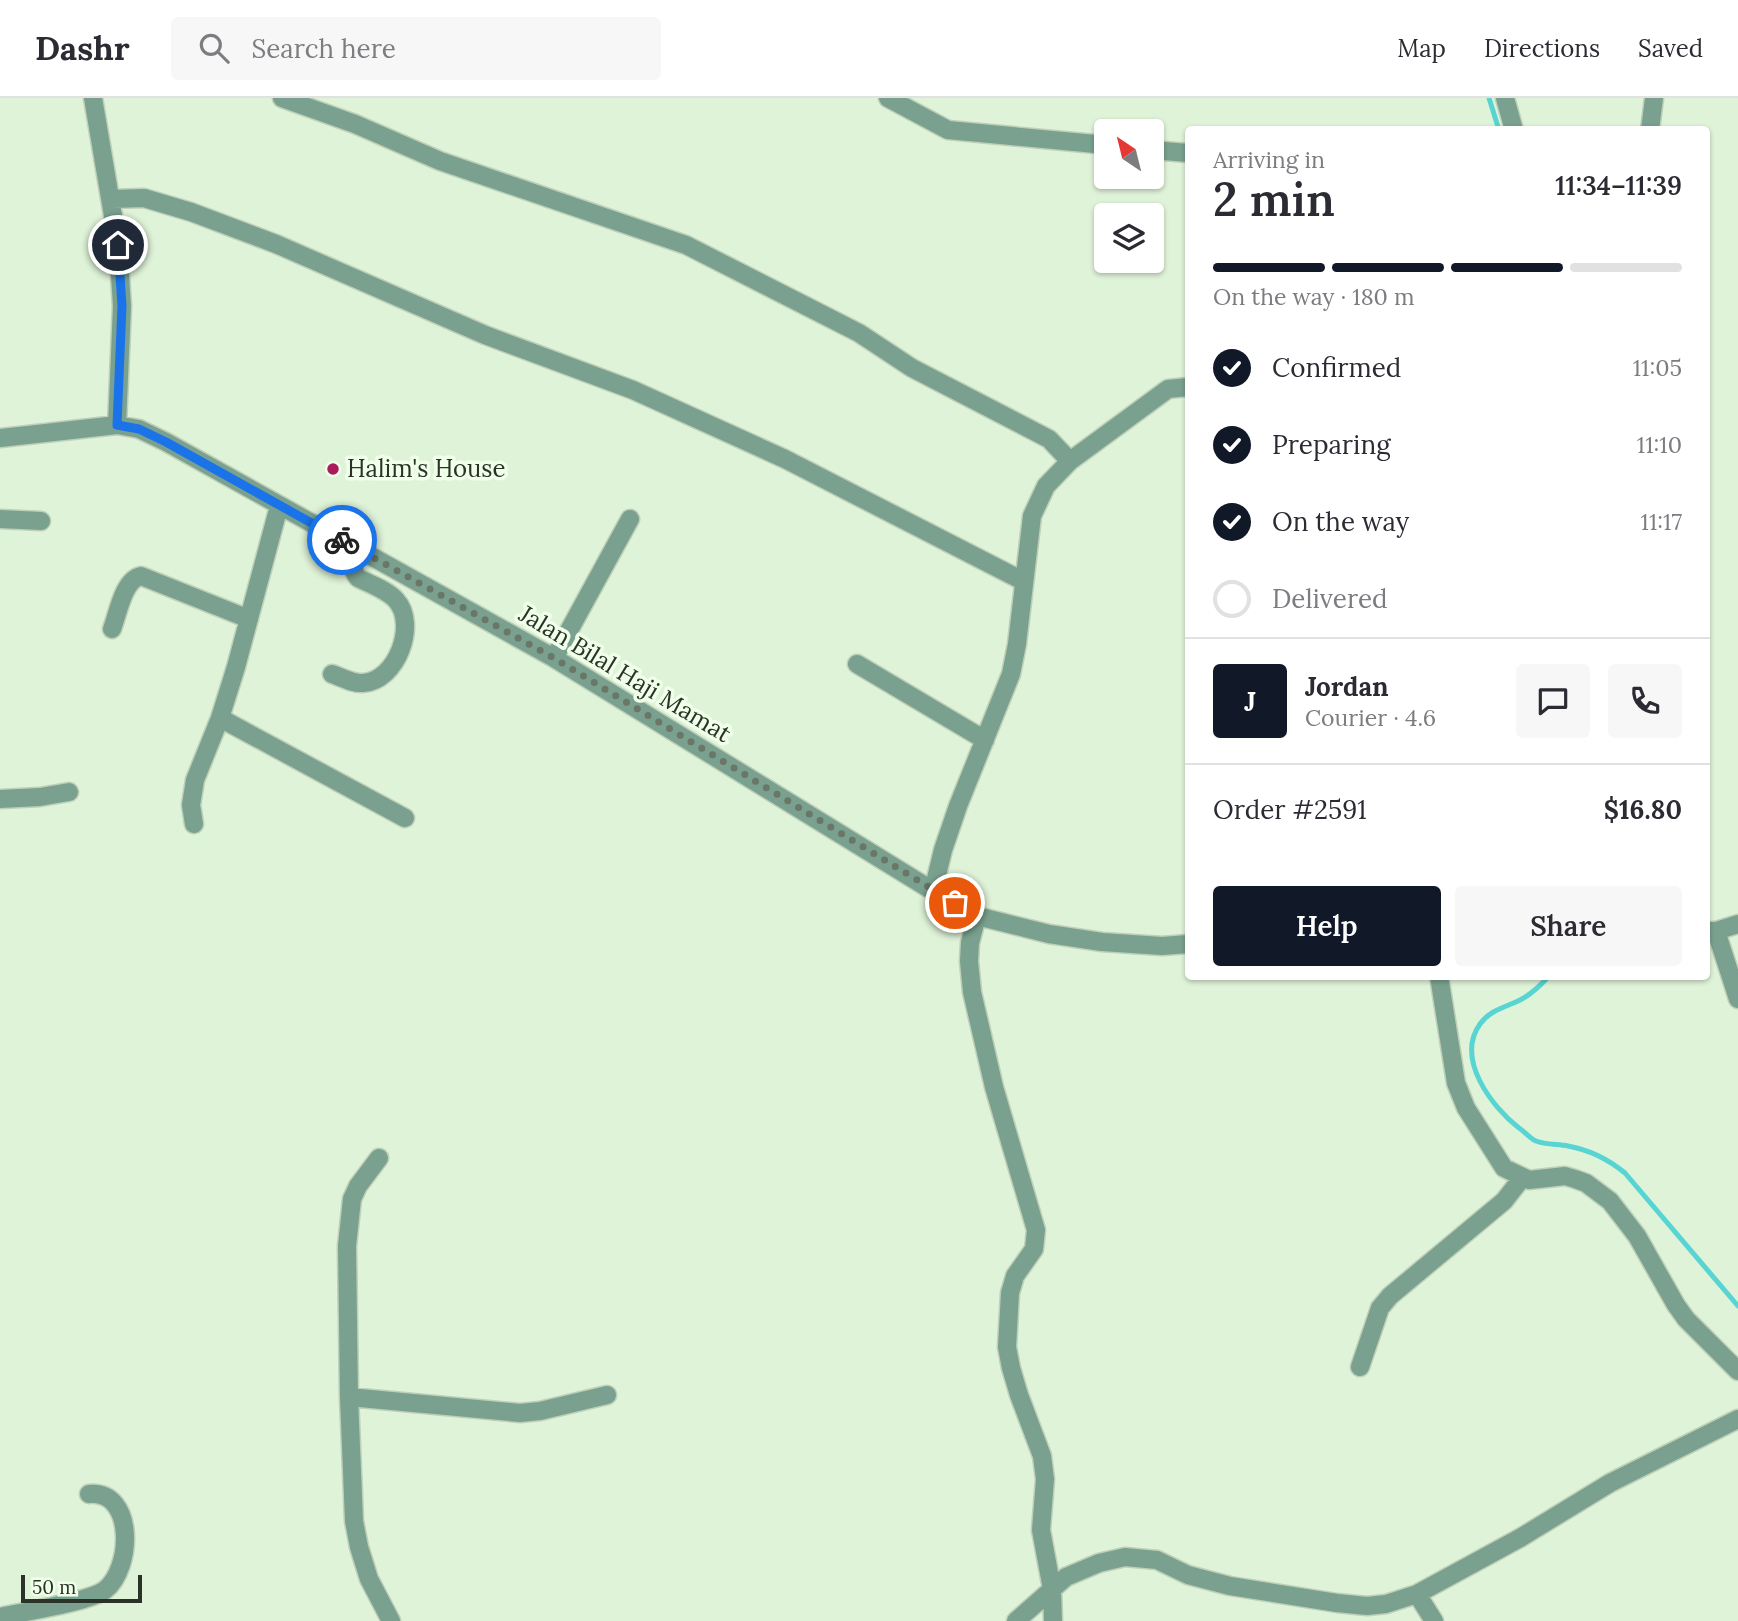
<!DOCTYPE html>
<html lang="en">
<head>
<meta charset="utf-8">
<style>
  body { margin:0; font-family:Lora,serif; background:#f7f7f7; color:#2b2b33; height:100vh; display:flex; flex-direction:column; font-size:26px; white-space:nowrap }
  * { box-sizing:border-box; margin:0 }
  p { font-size:23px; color:#7c7c81 }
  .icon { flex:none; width:38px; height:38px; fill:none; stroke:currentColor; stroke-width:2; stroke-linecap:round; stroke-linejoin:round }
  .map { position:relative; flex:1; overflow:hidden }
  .sheet { position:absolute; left:1185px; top:28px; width:525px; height:854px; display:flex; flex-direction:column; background:#fff; border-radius:7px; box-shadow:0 2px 5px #0004 }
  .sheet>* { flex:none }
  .needle { width:46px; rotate:325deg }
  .controls { position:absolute; left:1094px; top:21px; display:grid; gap:14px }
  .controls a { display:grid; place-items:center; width:70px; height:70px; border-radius:7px; background:#fff; box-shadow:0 2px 5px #0004; font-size:35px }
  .scale { position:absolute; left:21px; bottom:18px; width:121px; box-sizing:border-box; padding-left:7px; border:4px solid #2b3329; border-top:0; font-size:19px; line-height:24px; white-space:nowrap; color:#2b3329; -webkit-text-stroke:5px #efffe9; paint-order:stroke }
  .pin { position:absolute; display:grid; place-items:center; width:60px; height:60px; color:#fff; margin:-30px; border:4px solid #fff; border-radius:50%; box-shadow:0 2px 7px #0007 }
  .courier { position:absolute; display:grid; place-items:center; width:70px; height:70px; margin:-35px; border:5px solid #1a73e8; border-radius:50%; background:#fff; color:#222; box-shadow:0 2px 9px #0007 }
  .head em { font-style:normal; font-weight:600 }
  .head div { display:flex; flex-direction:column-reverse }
  .head { display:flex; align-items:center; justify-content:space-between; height:119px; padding:0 28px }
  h1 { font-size:46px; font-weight:600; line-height:52px }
  .bar { display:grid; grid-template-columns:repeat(4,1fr); gap:10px 7px; align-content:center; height:84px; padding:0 28px }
  .bar i { height:9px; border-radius:5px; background:#e1e1e2 }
  .bar .current { background:#111827 }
  .bar p { grid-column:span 4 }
  .line { display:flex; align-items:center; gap:18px; padding:0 28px; border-top:2px solid #e1e1e2 }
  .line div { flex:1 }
  .round { display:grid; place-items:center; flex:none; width:74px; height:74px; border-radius:7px; background:#f7f7f7 }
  ol { padding:0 28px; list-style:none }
  li { display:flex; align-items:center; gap:21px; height:77px }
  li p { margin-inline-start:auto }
  li .icon { padding:7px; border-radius:50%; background:#111827; color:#fff; stroke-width:4 }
  li:last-child { color:#7c7c81 }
  li i { width:38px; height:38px; border:4px solid #e1e1e2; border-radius:50% }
  .primary-button { display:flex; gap:14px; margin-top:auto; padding:14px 28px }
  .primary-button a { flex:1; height:80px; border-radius:7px; background:#111827; color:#fff; font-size:28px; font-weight:600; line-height:80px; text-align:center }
  .primary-button a+a { background:#f7f7f7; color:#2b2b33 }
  header { display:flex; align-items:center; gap:42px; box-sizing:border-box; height:98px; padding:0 35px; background:#fff; border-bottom:2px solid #e1e1e2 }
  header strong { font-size:33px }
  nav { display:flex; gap:38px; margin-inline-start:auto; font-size:24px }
  .search { width:490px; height:63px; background:#f7f7f7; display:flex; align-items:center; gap:18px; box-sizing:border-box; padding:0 24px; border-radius:7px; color:#7c7c81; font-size:26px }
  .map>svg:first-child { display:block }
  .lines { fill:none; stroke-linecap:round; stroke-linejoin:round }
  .stream { stroke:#58d5d3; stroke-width:5 }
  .minor-casing { stroke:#bfd0b8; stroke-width:21 }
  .minor { stroke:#7aa18f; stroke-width:18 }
  .done { stroke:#6a7666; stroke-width:7; stroke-dasharray:0 12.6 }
  .route { stroke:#1a73e8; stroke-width:9 }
  .poi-dot { fill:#aa1d5d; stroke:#efffe9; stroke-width:2.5 }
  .labels { text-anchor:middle; stroke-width:7; stroke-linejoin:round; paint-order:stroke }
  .poi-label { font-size:24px; fill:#2b3329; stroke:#efffe9; text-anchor:start }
  .street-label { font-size:24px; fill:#2b3329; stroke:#efffe9 }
</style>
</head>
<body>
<header>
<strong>Dashr</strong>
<div class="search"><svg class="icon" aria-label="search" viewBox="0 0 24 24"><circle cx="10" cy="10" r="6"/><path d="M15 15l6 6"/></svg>Search here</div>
<nav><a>Map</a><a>Directions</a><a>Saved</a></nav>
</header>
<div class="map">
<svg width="1738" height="1523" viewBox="0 0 1738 1523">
  <rect width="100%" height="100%" fill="#dff3d8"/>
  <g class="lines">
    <path class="stream" d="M1489,0L1499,32
      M1549,878C1540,888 1532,896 1520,902C1506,909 1490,912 1480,926C1455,961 1492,1009 1519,1030C1525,1034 1531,1041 1536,1043C1546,1047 1558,1046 1568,1048C1590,1052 1608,1061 1625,1075L1738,1208"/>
    <g class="minor-casing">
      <path id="minor" d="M93,0L118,147L122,208L117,327
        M282,0L355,26L440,63L686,147L859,235L912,270L1049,341L1070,363
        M888,0L948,32L1106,47
        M1505,0L1514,32
        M1650,32L1654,0
        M1152,52L1188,55
        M112,101L144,100L191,114L276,146L485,237L633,292L785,361L1023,483
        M0,340L117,327L139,331L166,344L554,560L933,793L977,818L1049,836L1102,844L1162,848L1188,846
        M0,421L41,423
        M112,531C118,516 123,482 141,478L249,521
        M554,560L630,421
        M857,566L985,642
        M332,576C341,579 353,586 363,585C397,583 418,526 396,502C387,492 370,486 358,480C350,470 354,462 357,450
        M220,620L405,720
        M0,701L40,699L69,694
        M194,726L191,707L195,682L220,620L236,569L279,408
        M933,793L943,752L958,708L1011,576L1017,546L1032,418L1046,388L1070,363L1168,291L1188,289
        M977,818L970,845L969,863L972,894L994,989L1036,1132L1034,1151L1015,1178L1010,1195L1007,1249L1011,1270L1019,1297L1042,1358L1045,1381L1041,1432L1052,1491L1053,1523
        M1706,833H1716L1738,826
        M1716,833L1738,901
        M1439,878L1456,985L1466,1010L1504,1070L1529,1082L1565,1078L1575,1081L1586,1085L1610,1103L1637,1138L1676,1207L1686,1221L1738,1273
        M379,1060L358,1088L352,1101L347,1148L349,1299L354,1423L359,1449L369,1481L391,1523
        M1360,1269L1380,1210L1390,1198L1504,1103L1522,1080
        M349,1299L520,1315L540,1313L607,1297
        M1417,1496L1434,1523
        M0,1519C23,1514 89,1504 105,1492C133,1470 135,1392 89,1396
        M1016,1523L1066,1479L1099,1465L1125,1459L1157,1462L1188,1477L1230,1488L1337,1505L1367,1508L1386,1506L1417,1496L1520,1440L1610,1385L1738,1321"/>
    </g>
    <use href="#minor" class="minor"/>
  </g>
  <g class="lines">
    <path class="done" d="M342,442L554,560L955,805"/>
    <path class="route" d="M118,147L122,208L117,327L139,331L166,344L342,442"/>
  </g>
  <circle class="poi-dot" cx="333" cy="371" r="7"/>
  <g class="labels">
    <g class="poi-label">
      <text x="347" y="379">Halim's House</text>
    </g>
    <g class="street-label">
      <text transform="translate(625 576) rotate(31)" y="8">Jalan Bilal Haji Mamat</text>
    </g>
  </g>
</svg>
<div class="controls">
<a><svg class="needle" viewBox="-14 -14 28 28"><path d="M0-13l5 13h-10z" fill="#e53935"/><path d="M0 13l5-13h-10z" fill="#7c7c81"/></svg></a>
<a><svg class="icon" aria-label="layers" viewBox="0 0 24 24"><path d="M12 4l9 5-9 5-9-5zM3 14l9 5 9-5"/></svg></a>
</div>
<div class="scale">50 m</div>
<div class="pin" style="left:955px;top:805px;background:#ea580c"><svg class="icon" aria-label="bag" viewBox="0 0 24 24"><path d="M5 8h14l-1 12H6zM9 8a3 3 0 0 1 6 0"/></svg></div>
<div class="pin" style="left:118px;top:147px;background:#1f2937"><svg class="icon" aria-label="home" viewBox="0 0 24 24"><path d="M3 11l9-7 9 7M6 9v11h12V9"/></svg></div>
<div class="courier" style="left:342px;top:442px"><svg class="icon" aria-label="bike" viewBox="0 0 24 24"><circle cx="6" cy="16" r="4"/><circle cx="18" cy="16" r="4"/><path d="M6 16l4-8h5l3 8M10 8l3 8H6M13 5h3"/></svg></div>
<section class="sheet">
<div class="head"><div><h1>2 min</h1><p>Arriving in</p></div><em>11:34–11:39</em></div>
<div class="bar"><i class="current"></i><i class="current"></i><i class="current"></i><i></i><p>On the way · 180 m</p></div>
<ol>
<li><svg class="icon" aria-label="check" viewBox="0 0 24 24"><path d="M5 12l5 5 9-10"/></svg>Confirmed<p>11:05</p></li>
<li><svg class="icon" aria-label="check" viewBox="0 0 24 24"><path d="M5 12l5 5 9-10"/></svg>Preparing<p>11:10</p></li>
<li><svg class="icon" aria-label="check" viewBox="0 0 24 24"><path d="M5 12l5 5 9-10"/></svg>On the way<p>11:17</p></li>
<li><i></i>Delivered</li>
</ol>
<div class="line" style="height:126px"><b class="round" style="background:#111827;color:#fff">J</b><div><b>Jordan</b><p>Courier · 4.6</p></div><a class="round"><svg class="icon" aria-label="chat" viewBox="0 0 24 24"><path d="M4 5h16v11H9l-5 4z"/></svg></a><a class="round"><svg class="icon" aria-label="phone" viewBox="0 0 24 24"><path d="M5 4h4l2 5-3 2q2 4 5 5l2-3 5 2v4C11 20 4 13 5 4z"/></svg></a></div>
<div class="line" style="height:91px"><div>Order #2591</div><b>$16.80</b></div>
<div class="primary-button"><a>Help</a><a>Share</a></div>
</section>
</div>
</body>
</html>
